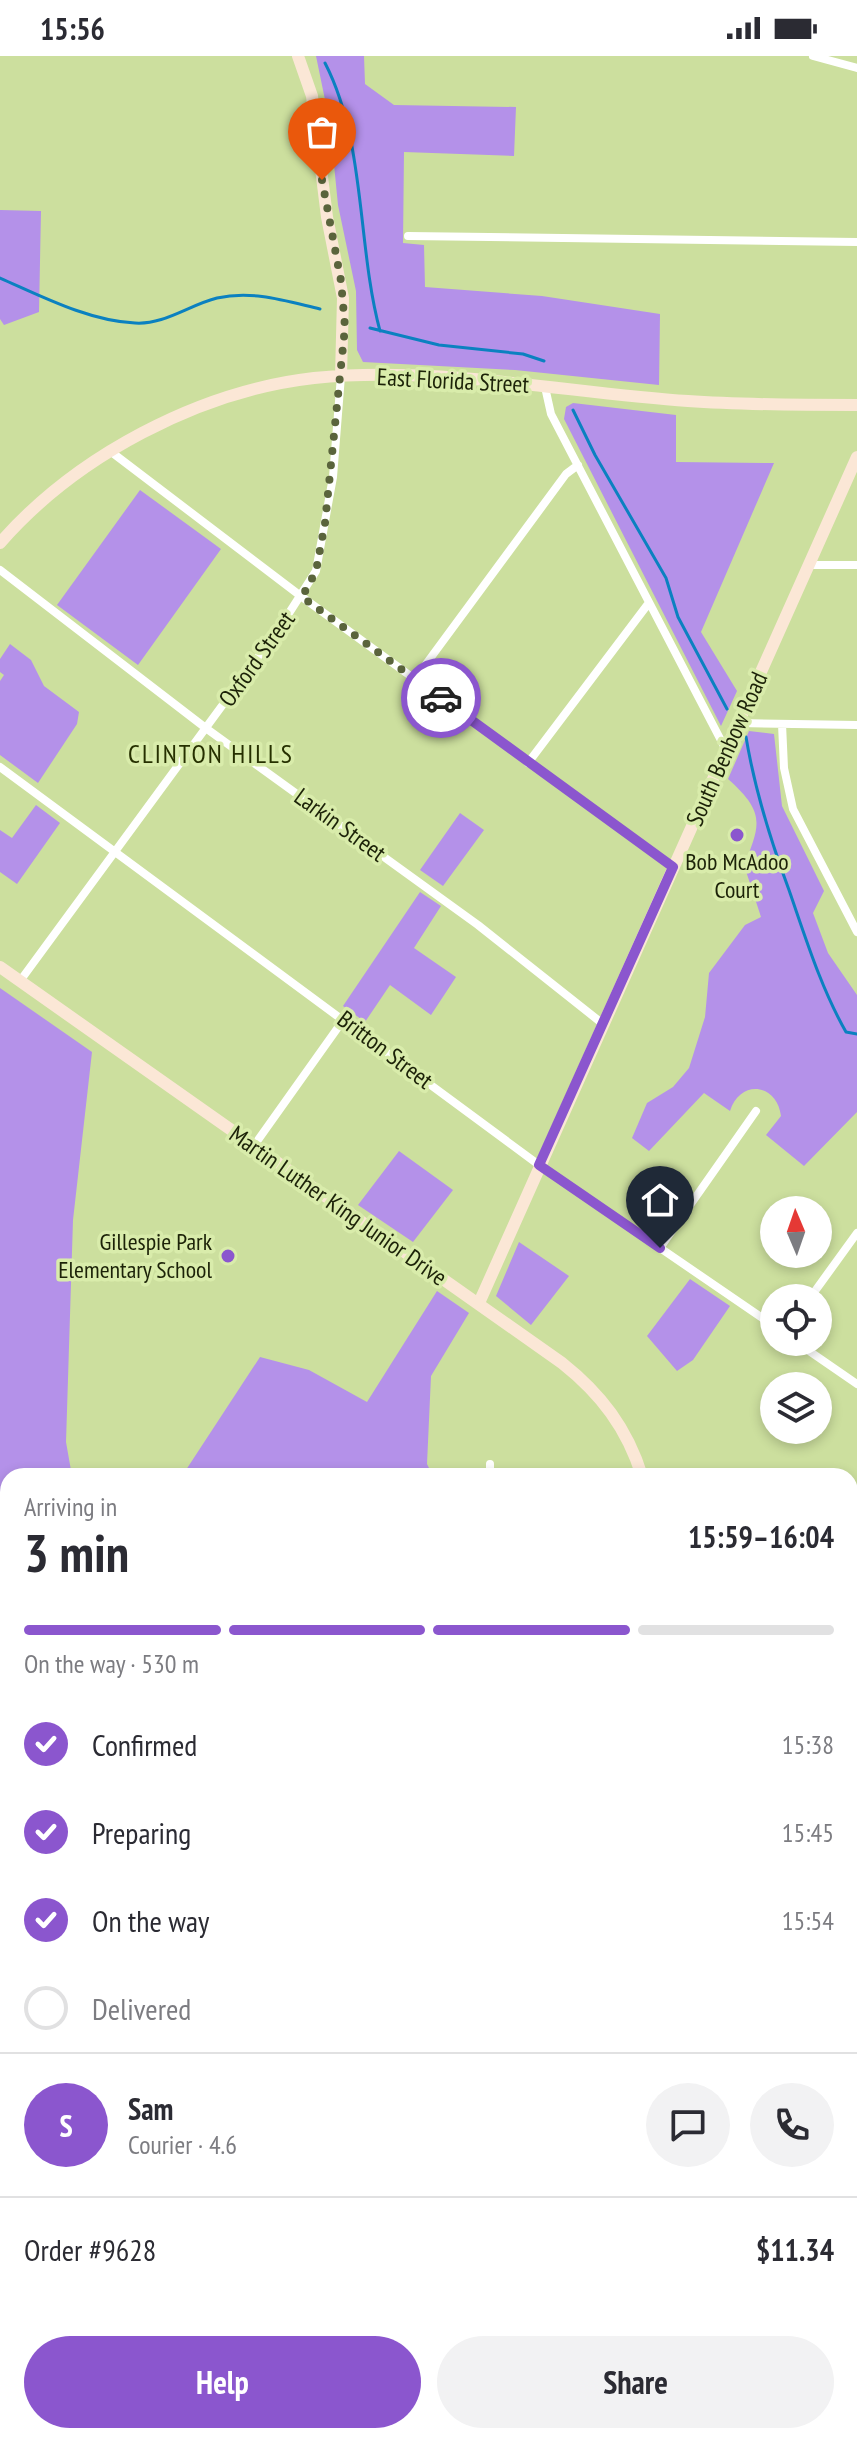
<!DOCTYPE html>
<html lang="en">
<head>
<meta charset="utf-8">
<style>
  body { margin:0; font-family:"PT Sans Narrow",sans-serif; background:#f2f2f3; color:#2b2b33; height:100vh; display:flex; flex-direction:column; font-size:30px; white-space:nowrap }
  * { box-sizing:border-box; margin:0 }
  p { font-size:26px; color:#7c7c81 }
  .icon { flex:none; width:44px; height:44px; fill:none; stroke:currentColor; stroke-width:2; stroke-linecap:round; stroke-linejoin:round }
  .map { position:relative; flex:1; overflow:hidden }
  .drawer { position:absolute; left:0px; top:1412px; width:858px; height:976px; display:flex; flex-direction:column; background:#fff; border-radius:24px 24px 0 0; box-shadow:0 4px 12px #0003 }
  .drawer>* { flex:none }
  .needle { width:52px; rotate:358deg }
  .buttons { position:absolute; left:760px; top:1140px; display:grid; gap:16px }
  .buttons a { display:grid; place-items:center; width:72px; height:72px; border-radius:50%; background:#fff; box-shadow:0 4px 12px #0003; font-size:40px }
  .pin { position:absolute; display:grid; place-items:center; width:68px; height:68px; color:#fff; margin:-82px -34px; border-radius:50% 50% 50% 0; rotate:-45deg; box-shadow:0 0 8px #0007 }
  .pin .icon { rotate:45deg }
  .courier { position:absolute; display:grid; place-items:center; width:80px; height:80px; margin:-40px; border:6px solid #8b56ce; border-radius:50%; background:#fff; color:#222; box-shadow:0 2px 10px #0007 }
  .head em { font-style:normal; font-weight:600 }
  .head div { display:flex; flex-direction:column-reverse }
  .head { display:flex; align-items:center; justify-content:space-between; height:136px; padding:0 24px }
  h1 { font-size:52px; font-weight:600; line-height:60px }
  .bar { display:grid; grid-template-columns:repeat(4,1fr); gap:12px 8px; align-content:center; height:96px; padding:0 24px }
  .bar i { height:10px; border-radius:6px; background:#e1e1e2 }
  .bar .selected { background:#8b56ce }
  .bar p { grid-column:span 4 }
  .line { display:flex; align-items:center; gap:20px; padding:0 24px; border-top:2px solid #e1e1e2 }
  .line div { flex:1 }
  .round { display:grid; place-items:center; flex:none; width:84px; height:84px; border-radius:42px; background:#f2f2f3 }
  ol { padding:0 24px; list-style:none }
  li { display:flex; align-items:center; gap:24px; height:88px }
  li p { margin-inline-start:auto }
  li .icon { padding:8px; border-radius:50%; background:#8b56ce; color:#fff; stroke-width:4 }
  li:last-child { color:#7c7c81 }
  li i { width:44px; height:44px; border:4px solid #e1e1e2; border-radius:50% }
  .cta { display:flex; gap:16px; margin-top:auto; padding:16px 24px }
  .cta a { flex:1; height:92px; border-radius:48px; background:#8b56ce; color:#fff; font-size:32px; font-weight:600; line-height:92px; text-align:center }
  .cta a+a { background:#f2f2f3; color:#2b2b33 }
  .status { display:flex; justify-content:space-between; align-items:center; height:56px; padding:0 40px; background:#fff; direction:ltr }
  .status svg { height:22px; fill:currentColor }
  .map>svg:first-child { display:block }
  .green { fill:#b491e9 }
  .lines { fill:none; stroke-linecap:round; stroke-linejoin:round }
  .stream { stroke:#0b81c0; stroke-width:3 }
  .street { stroke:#fff; stroke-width:8 }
  .secondary { stroke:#fbe7d6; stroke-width:12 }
  .highway { stroke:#f2b077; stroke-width:16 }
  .done { stroke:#5a643c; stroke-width:8; stroke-dasharray:0 14.4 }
  .route { stroke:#8b56ce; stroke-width:10 }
  .poi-dot { fill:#8b56ce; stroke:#d9ecab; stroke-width:3 }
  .labels { text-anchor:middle; stroke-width:7; stroke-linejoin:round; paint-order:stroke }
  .street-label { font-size:24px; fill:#1c2208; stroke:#d9ecab }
  .poi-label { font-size:24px; fill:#1c2208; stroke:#d9ecab }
  .neighbourhood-label { font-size:26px; letter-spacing:2px; fill:#263000; stroke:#d9ecab }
</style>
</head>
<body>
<div class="status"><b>15:56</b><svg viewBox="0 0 49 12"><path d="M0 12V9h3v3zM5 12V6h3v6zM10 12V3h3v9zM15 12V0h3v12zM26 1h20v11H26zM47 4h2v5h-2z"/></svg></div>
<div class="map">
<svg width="857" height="2388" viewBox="0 0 857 2388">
  <rect width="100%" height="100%" fill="#ccdf9e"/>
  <path class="green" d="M316,0H364L365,28L394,49L516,51L514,100L404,96L403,187L424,189L425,231L542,240L660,258L659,329L515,314L363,306L357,294L356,235L338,149L330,68Z
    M0,154L41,155L39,256L4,269L0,263Z
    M573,347L676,359V406L774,407L701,576L737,635L721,670L564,363L566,351Z
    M140,434L221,493L138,609L57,549Z
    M10,588L31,604L44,630L79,656L77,668L38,727L0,699V625L4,619L0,616V603Z
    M749,675L774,678L782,750L824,835L813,857L828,897L857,939V1056L804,1110L766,1079L781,1060C777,1027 740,1023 730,1055L704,1037L649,1095L632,1082L647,1047L673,1031L689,1012L705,961L709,917L745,869L761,861L744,809C761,768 765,756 728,723Z
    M36,749L60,767L17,828L0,816V774L12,782Z
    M460,757L484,774L443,830L420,814Z
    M420,836L441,850L414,892L456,921L431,959L390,929L365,966L343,950Z
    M0,932L92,996L73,1164L66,1386L72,1420H8V2274L0,2278Z
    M399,1095L453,1134L413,1186L358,1149Z
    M519,1186L569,1220L531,1269L496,1240Z
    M690,1223L730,1250L693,1304L677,1315L647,1280Z
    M437,1235L469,1257L431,1320L427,1408L433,1420H182L260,1301L309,1314L367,1346Z
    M857,1988V2079L850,2081V1990Z
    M465,2380H808L815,2388H469Z"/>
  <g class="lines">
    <path class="stream" d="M325,7C366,86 357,190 380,275
      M0,222C41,240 89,265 135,267C164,269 189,249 217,242C253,234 286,245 320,253
      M370,272L439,289L523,298L544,305
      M573,354L595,399L666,522L678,561L727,653
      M746,681C755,735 770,783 789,834C806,883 821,932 846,976L857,978
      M0,1843L8,1846
      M850,2043L857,2044
      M799,2380L805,2388"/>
    <path class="street" d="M813,0L857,12
      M408,180L857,186
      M545,331L551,358L726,694
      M110,395L302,541L673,811
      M810,509H857
      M0,514L207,673L478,869L603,968
      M415,623L566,418L578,409
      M739,667L857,669
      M782,668L784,712L793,753L857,876
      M528,707L648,548
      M0,711L539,1109L774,1270
      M20,925L282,568L316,515L333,421L341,320
      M253,1091L344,963
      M660,1192L756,1055
      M810,1242L857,1177
      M796,1286L857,1328
      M490,1420V1408
      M850,1536L857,1534
      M850,1643L857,1672
      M850,1684L857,1683
      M176,2388V2380
      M313,2388L318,2380"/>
    <path class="secondary" d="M298,0L312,40L327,161L343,242L341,320
      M0,487C76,400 199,335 314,322C433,309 569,337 688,345C744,349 801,349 857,349
      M0,911L562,1307C601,1338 627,1372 642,1420
      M479,1247L857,401"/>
    <path class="highway" d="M850,1781L857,1778
      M850,1825L857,1822
      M850,1880L857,1877
      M850,1914L857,1911
      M850,1976L857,1974
      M850,2179L857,2198
      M239,2388L245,2380
      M283,2388L287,2380"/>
  </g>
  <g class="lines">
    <path class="done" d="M322,124L341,225L345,271L325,467L316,515L302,541L441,642"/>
    <path class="route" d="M441,642L673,811L539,1109L660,1192"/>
  </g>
  <g class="poi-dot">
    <circle cx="737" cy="779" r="8"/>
    <circle cx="228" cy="1200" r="8"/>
  </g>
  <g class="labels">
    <g class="street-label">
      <text transform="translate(453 325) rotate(3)" y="8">East Florida Street</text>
      <text transform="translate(257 603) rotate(-54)" y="8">Oxford Street</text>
      <text transform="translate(727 693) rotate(-66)" y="8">South Benbow Road</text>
      <text transform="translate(340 769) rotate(36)" y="8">Larkin Street</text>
      <text transform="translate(385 994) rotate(37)" y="8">Britton Street</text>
      <text transform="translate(338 1150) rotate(35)" y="8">Martin Luther King Junior Drive</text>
    </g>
    <g class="poi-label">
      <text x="737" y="814">Bob McAdoo<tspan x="737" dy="28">Court</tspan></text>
      <text x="212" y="1194" text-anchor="end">Gillespie Park<tspan x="212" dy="28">Elementary School</tspan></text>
    </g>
    <g class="neighbourhood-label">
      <text x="211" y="707">CLINTON HILLS</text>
    </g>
  </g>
</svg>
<div class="buttons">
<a><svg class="needle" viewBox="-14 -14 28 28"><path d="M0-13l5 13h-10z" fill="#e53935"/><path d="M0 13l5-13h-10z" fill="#7c7c81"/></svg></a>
<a><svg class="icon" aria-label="locate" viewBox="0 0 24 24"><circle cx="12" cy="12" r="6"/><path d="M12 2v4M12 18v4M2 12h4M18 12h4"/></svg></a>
<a><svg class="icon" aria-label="layers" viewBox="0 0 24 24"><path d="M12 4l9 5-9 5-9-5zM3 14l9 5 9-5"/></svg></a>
</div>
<div class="pin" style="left:322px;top:124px;background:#ea580c"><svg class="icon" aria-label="bag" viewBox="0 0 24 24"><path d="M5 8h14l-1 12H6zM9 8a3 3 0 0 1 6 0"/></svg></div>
<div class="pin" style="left:660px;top:1192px;background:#1f2937"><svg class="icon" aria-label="home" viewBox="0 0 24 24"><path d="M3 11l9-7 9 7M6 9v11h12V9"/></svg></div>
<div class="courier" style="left:441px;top:642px"><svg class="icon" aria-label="car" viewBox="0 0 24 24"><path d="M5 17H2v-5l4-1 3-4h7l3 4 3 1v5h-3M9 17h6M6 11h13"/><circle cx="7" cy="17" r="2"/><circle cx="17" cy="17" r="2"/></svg></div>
<section class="drawer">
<div class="head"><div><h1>3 min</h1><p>Arriving in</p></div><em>15:59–16:04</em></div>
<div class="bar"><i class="selected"></i><i class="selected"></i><i class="selected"></i><i></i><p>On the way · 530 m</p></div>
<ol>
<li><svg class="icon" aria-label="check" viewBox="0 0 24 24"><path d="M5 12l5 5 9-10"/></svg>Confirmed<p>15:38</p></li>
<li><svg class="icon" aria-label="check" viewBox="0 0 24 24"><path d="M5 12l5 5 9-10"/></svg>Preparing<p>15:45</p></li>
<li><svg class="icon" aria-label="check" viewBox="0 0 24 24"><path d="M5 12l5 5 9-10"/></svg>On the way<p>15:54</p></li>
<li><i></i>Delivered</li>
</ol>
<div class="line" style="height:144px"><b class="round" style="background:#8b56ce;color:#fff">S</b><div><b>Sam</b><p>Courier · 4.6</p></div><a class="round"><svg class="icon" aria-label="chat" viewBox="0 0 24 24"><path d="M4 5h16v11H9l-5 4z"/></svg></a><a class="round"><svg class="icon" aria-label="phone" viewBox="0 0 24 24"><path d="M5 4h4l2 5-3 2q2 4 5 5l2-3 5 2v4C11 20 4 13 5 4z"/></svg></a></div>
<div class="line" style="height:104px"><div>Order #9628</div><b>$11.34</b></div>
<div class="cta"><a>Help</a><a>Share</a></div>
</section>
</div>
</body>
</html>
